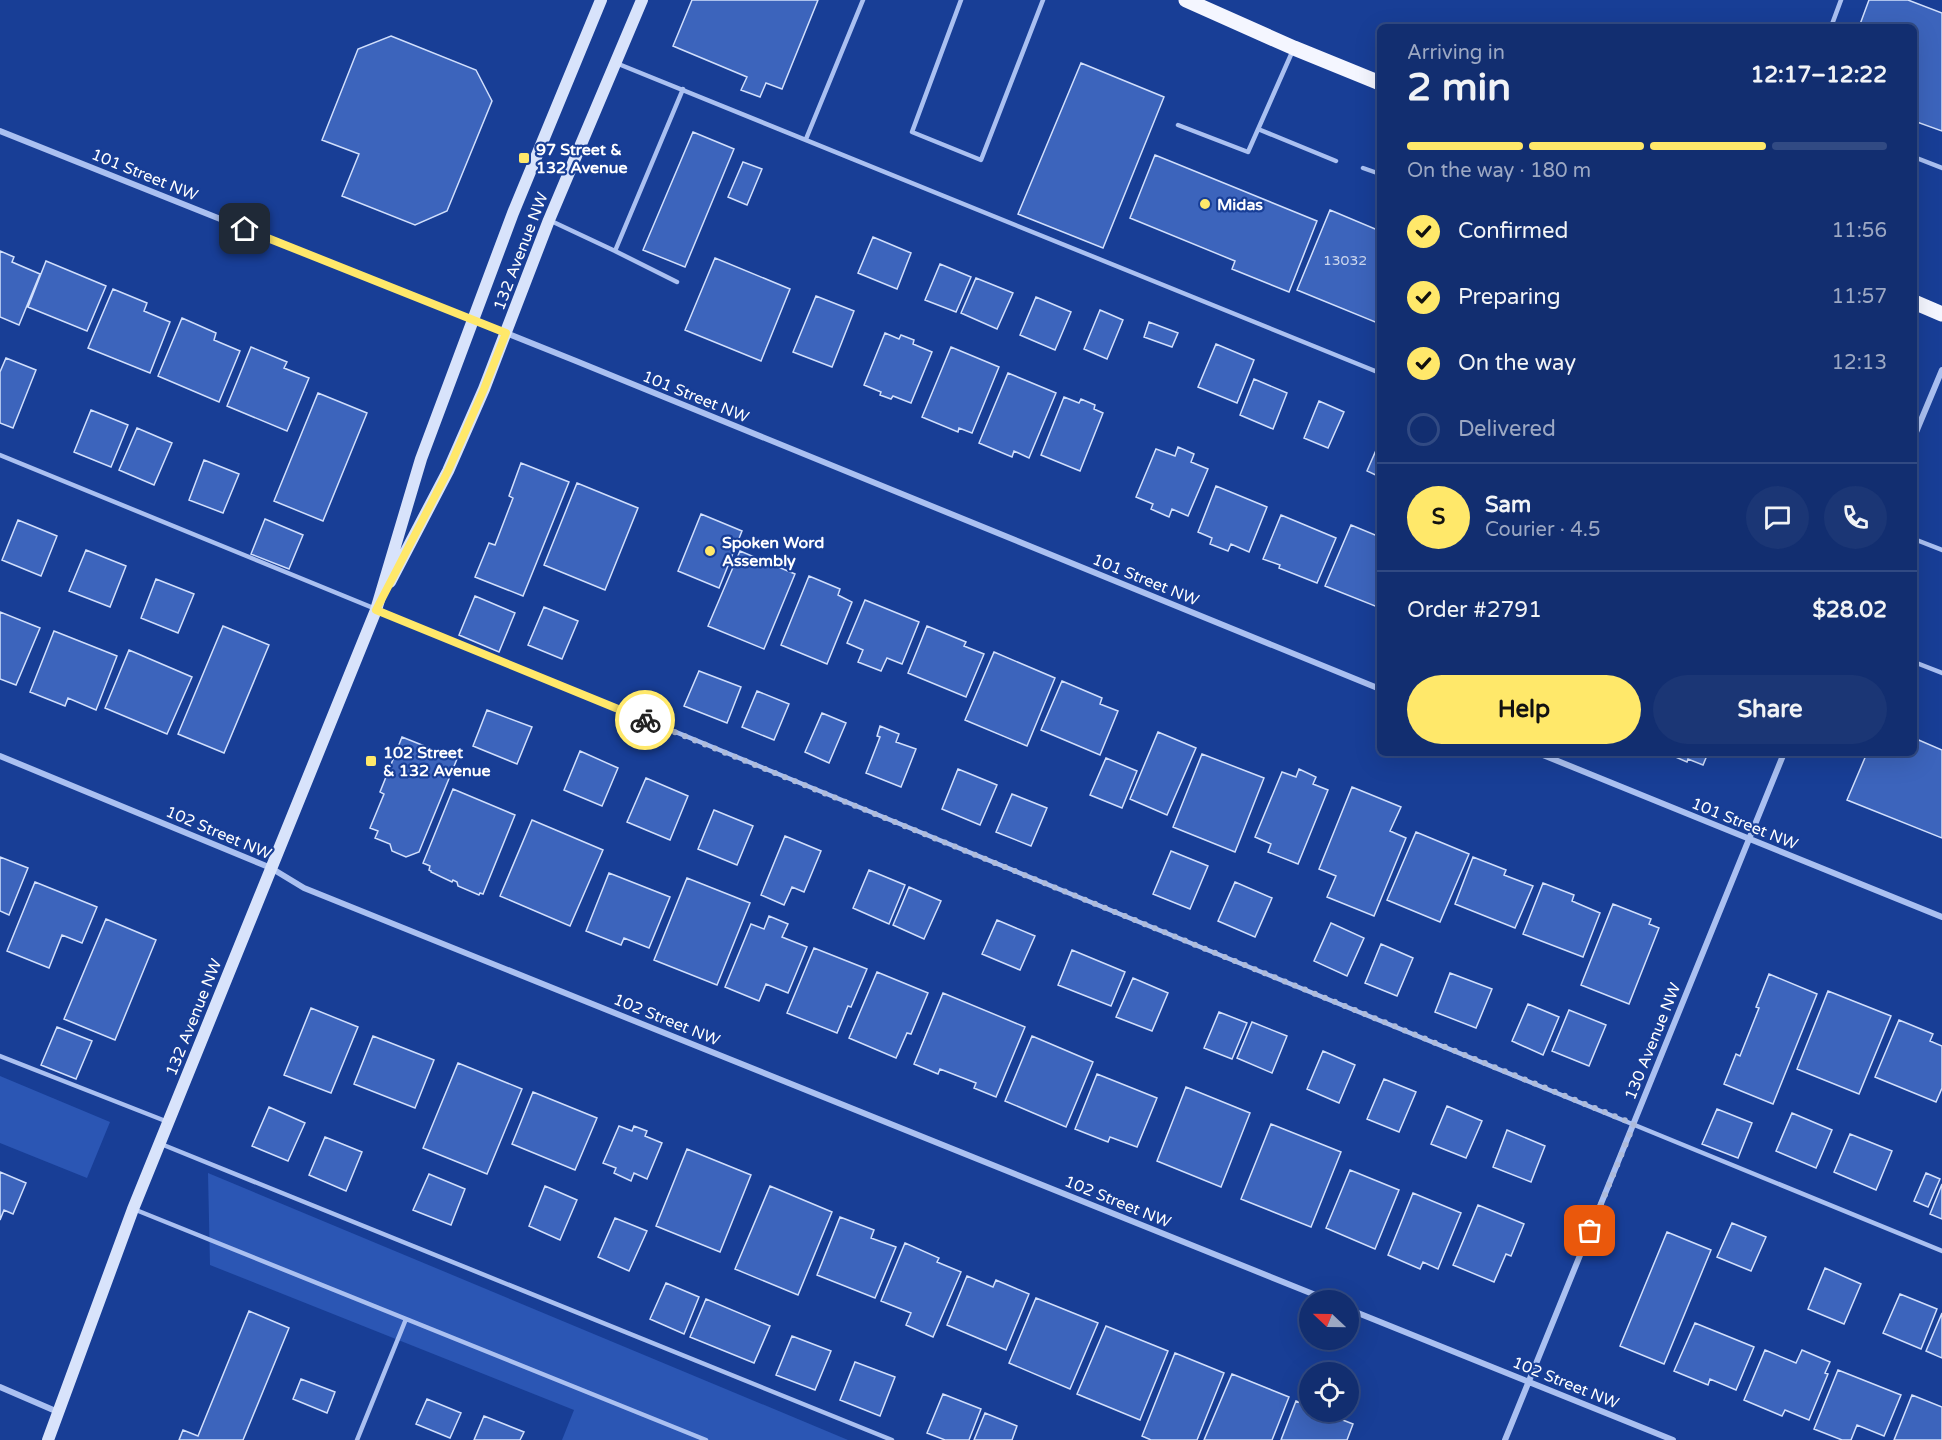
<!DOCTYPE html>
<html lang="en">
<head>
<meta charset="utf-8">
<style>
  body { margin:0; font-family:"Varela Round",sans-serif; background:#1b3675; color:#f1f3f6; height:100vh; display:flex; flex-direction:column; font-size:22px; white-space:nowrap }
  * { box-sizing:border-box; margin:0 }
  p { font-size:20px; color:#9ca8c3 }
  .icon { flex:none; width:33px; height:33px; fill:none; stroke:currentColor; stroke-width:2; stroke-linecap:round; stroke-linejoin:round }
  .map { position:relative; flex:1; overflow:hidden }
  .panel { position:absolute; left:1377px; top:24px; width:540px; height:732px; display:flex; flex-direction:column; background:#122e70; border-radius:9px; box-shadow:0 6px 24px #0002,0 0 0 2px #314a83 }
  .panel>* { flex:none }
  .needle { width:39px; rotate:292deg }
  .buttons { position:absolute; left:1299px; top:1290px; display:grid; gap:12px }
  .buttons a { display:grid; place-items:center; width:60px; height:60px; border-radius:50%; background:#122e70; box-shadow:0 6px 24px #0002,0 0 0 2px #314a83; font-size:30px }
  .pin { position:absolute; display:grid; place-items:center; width:51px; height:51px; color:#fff; margin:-26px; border-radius:12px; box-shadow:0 3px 9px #0006 }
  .courier { position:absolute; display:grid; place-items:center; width:60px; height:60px; margin:-30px; border:4px solid #ffe86a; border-radius:50%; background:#fff; color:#222; box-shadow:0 2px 8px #0007 }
  .head em { font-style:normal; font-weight:700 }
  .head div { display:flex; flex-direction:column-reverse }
  .head { display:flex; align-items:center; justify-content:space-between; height:102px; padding:0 30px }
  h1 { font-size:39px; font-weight:700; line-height:45px }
  .bar { display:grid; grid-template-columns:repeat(4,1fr); gap:9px 6px; align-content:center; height:72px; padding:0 30px }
  .bar i { height:8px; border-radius:4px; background:#314a83 }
  .bar .current { background:#ffe86a }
  .bar p { grid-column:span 4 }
  .line { display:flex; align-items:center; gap:15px; padding:0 30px; border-top:2px solid #314a83 }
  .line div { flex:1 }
  .round { display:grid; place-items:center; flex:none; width:63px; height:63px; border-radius:32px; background:#1b3675 }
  ol { padding:0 30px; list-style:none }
  li { display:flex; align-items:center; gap:18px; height:66px }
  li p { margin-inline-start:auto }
  li .icon { padding:6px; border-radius:50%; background:#ffe86a; color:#111; stroke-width:4 }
  li:last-child { color:#9ca8c3 }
  li i { width:33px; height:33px; border:3px solid #314a83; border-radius:50% }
  .cta { display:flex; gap:12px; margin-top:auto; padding:12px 30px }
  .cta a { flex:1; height:69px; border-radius:36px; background:#ffe86a; color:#111; font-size:24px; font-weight:700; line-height:69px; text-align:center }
  .cta a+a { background:#1b3675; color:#f1f3f6 }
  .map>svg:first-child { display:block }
  .green { fill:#2b56b4 }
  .building { fill:#3c64bc; stroke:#d1dffc; stroke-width:1.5 }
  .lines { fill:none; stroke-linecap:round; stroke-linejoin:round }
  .lane { stroke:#aac0f1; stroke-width:4.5 }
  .street { stroke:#aac0f1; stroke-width:6 }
  .secondary { stroke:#d8e3fb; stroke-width:12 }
  .primary { stroke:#f4f6ff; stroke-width:15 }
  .done { stroke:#aebbda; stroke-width:6; stroke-dasharray:0 10.8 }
  .route { stroke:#ffe86a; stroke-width:8 }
  .poi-dot { fill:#ffe86a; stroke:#183e96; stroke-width:2 }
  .labels { text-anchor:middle; stroke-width:4.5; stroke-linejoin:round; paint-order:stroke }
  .number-label { font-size:14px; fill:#ced8ee }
  .poi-label { font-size:16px; font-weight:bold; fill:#fff; stroke:#183e96; text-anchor:start }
  .street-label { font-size:16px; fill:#fff; stroke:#183e96 }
</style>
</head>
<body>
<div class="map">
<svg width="1942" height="1440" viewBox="0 0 1942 1440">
  <rect width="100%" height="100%" fill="#183e96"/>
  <path class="green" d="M0,1076L110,1122L87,1178L0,1143Z
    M208,1173L848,1440H562L574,1410L210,1265Z"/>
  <path class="building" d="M692,0H818L782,89L766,83L760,97L741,90L747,77L673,46Z
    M1869,0H1908L1942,13V131L1914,121V27H1859Z
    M391,36L476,70L492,101L447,211L415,225L342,196L359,154L322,140L358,49Z
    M1081,63L1164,97L1103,248L1018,214Z
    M693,132L734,149L685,267L643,250Z
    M1155,155L1317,221L1289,292L1232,269L1235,261L1130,218Z
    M743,162L762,169L747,205L728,197Z
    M1330,210L1380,231V324L1297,290Z
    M873,237L911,253L897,289L858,273Z
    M0,251L14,257L12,262L40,274L19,325L0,317Z
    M715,258L790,289L761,361L685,330Z
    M46,261L106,286L87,331L28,307Z
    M940,264L971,277L956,312L925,300Z
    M976,278L1013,293L997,329L961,313Z
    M113,289L147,303L144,311L170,322L150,373L88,348Z
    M816,296L854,311L832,367L793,352Z
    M1036,297L1071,312L1055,350L1020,335Z
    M1100,310L1123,320L1107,359L1084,349Z
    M182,318L216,333L214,340L240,351L219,402L158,376Z
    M1149,322L1178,333L1172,347L1144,337Z
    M885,333L899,339L901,335L914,340L913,344L932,352L911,403L893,396L891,399L880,395L881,392L864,385Z
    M1216,344L1254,360L1237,403L1198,387Z
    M251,347L287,362L284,368L309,378L287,431L227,406Z
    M951,347L999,367L972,433L959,428L958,432L922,417Z
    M6,358L36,370L13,428L0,423V372Z
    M1008,373L1056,393L1029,458L1014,451L1012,457L979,443Z
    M1254,379L1287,393L1273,429L1240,415Z
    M318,393L367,413L323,521L274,501Z
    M1064,397L1079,403L1081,399L1095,405L1094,409L1103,413L1080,471L1041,455Z
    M1319,401L1344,412L1328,448L1304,438Z
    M91,410L128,425L111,467L74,452Z
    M137,428L172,443L154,485L119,470Z
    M1380,441V477L1367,471Z
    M1178,447L1194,454L1191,462L1208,469L1188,516L1172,509L1169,517L1151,509L1153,504L1136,497L1156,449L1175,456Z
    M204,460L239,474L223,513L189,500Z
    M521,463L569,482L523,596L475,577L489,543L495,545L513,498L509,496Z
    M577,483L638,508L605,590L544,565Z
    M1216,486L1267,507L1249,552L1231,544L1228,551L1210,544L1212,538L1198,532Z
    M701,514L742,531L719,588L678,571Z
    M1281,515L1336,538L1317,583L1279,568L1280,565L1263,559Z
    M265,519L303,535L289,569L251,554Z
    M18,520L57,536L41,576L2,560Z
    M1351,525L1380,537V608L1325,586Z
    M86,550L126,566L110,607L69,591Z
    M740,551L795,574L764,649L708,626Z
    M809,576L840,589L838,595L852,602L827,664L781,645Z
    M156,579L194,594L178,633L141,618Z
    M475,596L515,613L499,652L459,635Z
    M865,600L919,622L902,664L887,658L881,671L858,662L863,650L847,643Z
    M544,607L578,621L562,659L528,645Z
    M0,612L40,628L16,685L0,679Z
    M223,626L269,645L224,753L178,734Z
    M927,626L966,642L964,646L984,654L966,697L908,673Z
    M54,631L117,656L96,710L68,698L65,706L30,692Z
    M129,650L192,677L167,734L105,708Z
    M994,652L1055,678L1027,746L965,720Z
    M699,671L741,687L727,723L684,706Z
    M1062,681L1102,698L1100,704L1118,711L1100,755L1041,730Z
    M757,691L789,704L774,740L742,727Z
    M487,710L532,727L517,764L473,746Z
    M822,713L846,723L829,763L805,752Z
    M880,726L899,734L896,742L916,749L901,787L866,773L880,737L877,736Z
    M1158,732L1196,748L1167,815L1130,799Z
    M402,737L457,759L419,852L406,857L392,851L390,844L375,838L378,831L370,828L384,794L380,792Z
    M1914,738L1942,750V838L1847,800L1867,753H1914Z
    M580,751L618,768L602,806L564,790Z
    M1660,753H1708L1703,765L1688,759L1687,762L1671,755L1670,757Z
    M1202,754L1264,778L1235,852L1173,827Z
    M1106,758L1137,771L1122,808L1090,795Z
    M958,769L997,785L980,825L942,809Z
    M1299,769L1316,777L1313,784L1328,790L1298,864L1268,852L1271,844L1255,837L1282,772L1296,777Z
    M646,778L688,796L670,840L627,822Z
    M1352,787L1401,807L1390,831L1406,838L1374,916L1327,897L1336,876L1319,869Z
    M453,789L515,815L483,894L480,893L479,895L458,886L457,882L453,880L452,882L431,872V871L429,870L430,866L423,863Z
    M1012,794L1047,808L1031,846L996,832Z
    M714,810L753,826L737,865L698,849Z
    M532,820L603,850L570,926L500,896Z
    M1416,832L1469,854L1440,922L1387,900Z
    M785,836L821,851L804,892L792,887L784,905L761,895Z
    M1171,851L1208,866L1190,909L1153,894Z
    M0,857L28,868L9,915L0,911Z
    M1473,857L1506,870L1504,875L1533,886L1515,928L1455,904Z
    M869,870L905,885L889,924L853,908Z
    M609,873L670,897L649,948L624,938L621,945L586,931Z
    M687,878L750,903L717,985L654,960Z
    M35,882L97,907L82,943L62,935L49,968L7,951Z
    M1235,882L1272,898L1255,937L1218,921Z
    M1543,883L1574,895L1572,901L1600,913L1583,957L1523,934Z
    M909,887L941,901L924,939L893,925Z
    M1613,904L1651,919L1649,924L1659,928L1629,1004L1581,985Z
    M769,916L788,924L782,937L807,947L788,993L766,984L759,1001L725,987L751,924L764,929Z
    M106,919L156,940L115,1040L64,1019Z
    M997,920L1035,936L1020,970L982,954Z
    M1331,923L1364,938L1347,976L1314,961Z
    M1381,944L1413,958L1397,996L1365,983Z
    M814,948L867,969L851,1007L848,1006L837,1033L787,1013Z
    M1072,950L1125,972L1111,1006L1058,985Z
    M877,972L928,993L911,1034L907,1033L896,1058L849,1038Z
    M1450,973L1492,989L1476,1028L1435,1012Z
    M1769,974L1817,994L1773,1104L1724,1084L1736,1054L1740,1056L1759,1008L1756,1007Z
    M1133,978L1168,993L1152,1031L1116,1017Z
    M1828,991L1891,1016L1859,1094L1797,1069Z
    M943,993L1025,1027L996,1097L974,1088L976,1083L940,1069L938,1074L914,1064Z
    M1528,1004L1559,1017L1543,1055L1512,1041Z
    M311,1008L358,1027L331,1093L284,1075Z
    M1569,1010L1606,1025L1589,1066L1552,1051Z
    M1219,1012L1247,1023L1232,1059L1204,1048Z
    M1899,1020L1933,1034L1930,1041L1942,1046V1088L1936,1102L1875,1077Z
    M1252,1022L1287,1036L1272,1073L1237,1058Z
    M57,1027L92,1041L76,1079L41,1065Z
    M373,1036L434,1060L415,1108L354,1084Z
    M1032,1036L1093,1062L1066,1127L1005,1101Z
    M1323,1051L1355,1065L1339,1103L1307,1089Z
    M458,1063L522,1089L487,1174L423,1148Z
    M1097,1074L1157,1098L1137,1147L1110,1137L1108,1142L1075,1129Z
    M1384,1079L1416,1092L1399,1132L1367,1119Z
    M1186,1087L1250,1113L1221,1187L1157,1161Z
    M533,1092L597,1118L575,1170L512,1144Z
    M1447,1106L1482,1121L1466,1158L1431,1144Z
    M269,1107L305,1123L288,1161L252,1146Z
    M1717,1109L1752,1123L1738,1158L1702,1144Z
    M1792,1113L1832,1130L1816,1168L1776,1151Z
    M1271,1124L1341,1152L1311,1227L1241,1199Z
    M619,1126L632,1131L634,1126L647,1131L645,1136L662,1143L647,1179L634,1173L631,1181L614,1173L616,1168L603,1163Z
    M1507,1130L1545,1146L1531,1182L1493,1167Z
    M1850,1134L1892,1151L1876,1190L1834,1172Z
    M325,1137L362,1152L346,1191L309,1175Z
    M687,1149L751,1175L720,1252L656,1226Z
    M1350,1170L1399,1190L1375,1249L1326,1228Z
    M0,1172L26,1183L13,1214L4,1210L0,1220Z
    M1926,1173L1940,1179L1928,1207L1914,1201Z
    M429,1174L465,1189L451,1225L413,1210Z
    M1942,1184V1219L1930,1214Z
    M545,1186L577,1200L560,1240L529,1226Z
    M770,1186L832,1212L798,1295L735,1269Z
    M1413,1193L1461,1213L1438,1269L1423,1262L1420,1269L1388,1255Z
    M1478,1205L1524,1224L1511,1256L1506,1254L1494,1282L1453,1265Z
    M840,1217L874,1230L871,1238L896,1247L875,1298L817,1275Z
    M615,1218L647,1231L629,1271L598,1257Z
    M1732,1223L1766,1237L1751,1271L1717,1257Z
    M1667,1232L1711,1250L1664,1364L1620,1346Z
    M905,1243L939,1258L937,1262L961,1272L933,1337L906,1325L911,1313L881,1301Z
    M1825,1268L1861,1284L1844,1324L1808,1309Z
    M967,1276L993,1287L996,1280L1029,1294L1006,1350L947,1325Z
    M666,1283L699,1297L684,1334L650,1319Z
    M1900,1294L1937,1309L1921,1349L1883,1333Z
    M1036,1298L1098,1323L1070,1389L1009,1363Z
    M706,1299L770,1326L754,1363L690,1337Z
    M249,1311L289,1328L243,1440H179L183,1430L198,1436Z
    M1942,1313V1358L1926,1351Z
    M1695,1323L1754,1347L1736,1390L1710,1379L1708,1385L1674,1371Z
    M1106,1326L1168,1351L1140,1420L1077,1394Z
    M792,1336L831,1351L815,1390L776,1375Z
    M1765,1350L1796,1363L1802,1350L1830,1362L1825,1373L1828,1374L1809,1420L1785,1410L1782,1416L1744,1400Z
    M1175,1353L1224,1373L1197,1440H1151L1142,1436Z
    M855,1362L895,1377L880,1416L840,1400Z
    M1838,1370L1901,1395L1884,1436L1857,1425L1851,1440H1842L1814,1429Z
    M1232,1374L1289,1397L1272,1440H1204Z
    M301,1379L335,1392L327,1413L293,1399Z
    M943,1394L981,1409L969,1440H945L927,1433Z
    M1912,1395L1942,1407V1440H1894Z
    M427,1399L461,1413L450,1438L416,1424Z
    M1296,1401L1310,1407V1412H1322L1353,1424L1347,1440H1281Z
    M985,1413L1017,1426L1012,1440H974Z
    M484,1416L524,1432L520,1440H474Z"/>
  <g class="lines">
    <path class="lane" d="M961,0L912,132L981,160L1043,0
      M1831,27L1841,0
      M616,63L1380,373
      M1178,125L1248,152L1293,50
      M1258,129L1336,161
      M806,139L863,0
      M1914,157L1942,168
      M1363,168L1380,174
      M549,220L615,251L683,89
      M615,251L677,282
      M0,455L1942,1251
      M1914,539L1942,550
      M1914,662L1942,673
      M0,1056L168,1122
      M161,1144L892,1440
      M136,1210L706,1440
      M357,1440L406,1319"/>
    <path class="street" d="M0,131L576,361L1380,689
      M1914,437L1942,370
      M1538,753L1942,917
      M0,756L271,868L304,888L1328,1300
      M1348,1309L1673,1440
      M0,1387L58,1412
      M1505,1440L1784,753"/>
    <path class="secondary" d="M390,582L448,471L484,389L549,220L642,0
      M48,1440L133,1209L376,610L421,459L513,213L601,0"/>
    <path class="primary" d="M1186,0L1294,48L1380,83
      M1914,302L1942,314"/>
  </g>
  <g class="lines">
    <path class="done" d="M645,720L1634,1124L1590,1231"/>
    <path class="route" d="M245,229L506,333L484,389L448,471L376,610L645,720"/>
  </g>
  <g class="poi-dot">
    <rect x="518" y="152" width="12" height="12" rx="3"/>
    <circle cx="1205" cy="204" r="6"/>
    <circle cx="710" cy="551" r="6"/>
    <rect x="365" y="755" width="12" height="12" rx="3"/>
  </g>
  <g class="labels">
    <g class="number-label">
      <text x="1345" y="265">13032</text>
    </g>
    <g class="poi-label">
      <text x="536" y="155">97 Street &amp;<tspan x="536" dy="18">132 Avenue</tspan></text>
      <text x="1217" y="210">Midas</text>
      <text x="722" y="548">Spoken Word<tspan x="722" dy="18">Assembly</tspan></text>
      <text x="383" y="758">102 Street<tspan x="383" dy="18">&amp; 132 Avenue</tspan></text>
    </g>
    <g class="street-label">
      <text transform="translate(145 174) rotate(22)" y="6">101 Street NW</text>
      <text transform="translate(520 251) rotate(-69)" y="6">132 Avenue NW</text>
      <text transform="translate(696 396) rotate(22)" y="6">101 Street NW</text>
      <text transform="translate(1146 579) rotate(22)" y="6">101 Street NW</text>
      <text transform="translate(1745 823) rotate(22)" y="6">101 Street NW</text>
      <text transform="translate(219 832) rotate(23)" y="6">102 Street NW</text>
      <text transform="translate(193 1017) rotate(-68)" y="6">132 Avenue NW</text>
      <text transform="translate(667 1019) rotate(22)" y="6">102 Street NW</text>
      <text transform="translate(1652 1041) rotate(-68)" y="6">130 Avenue NW</text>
      <text transform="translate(1118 1201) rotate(22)" y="6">102 Street NW</text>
      <text transform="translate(1566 1382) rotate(22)" y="6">102 Street NW</text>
    </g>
  </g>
</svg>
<div class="buttons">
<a><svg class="needle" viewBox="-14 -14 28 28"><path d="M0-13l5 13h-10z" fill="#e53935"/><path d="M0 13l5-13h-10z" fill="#9ca8c3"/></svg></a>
<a><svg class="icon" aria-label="locate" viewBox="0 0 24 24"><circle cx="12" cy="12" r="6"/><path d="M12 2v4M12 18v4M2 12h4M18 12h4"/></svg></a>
</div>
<div class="pin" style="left:1590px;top:1231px;background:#ea580c"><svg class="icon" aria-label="bag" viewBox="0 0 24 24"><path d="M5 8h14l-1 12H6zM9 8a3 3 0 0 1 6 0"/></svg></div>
<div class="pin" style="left:245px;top:229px;background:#1f2937"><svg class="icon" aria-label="home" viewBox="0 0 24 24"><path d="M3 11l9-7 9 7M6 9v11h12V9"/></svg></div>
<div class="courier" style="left:645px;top:720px"><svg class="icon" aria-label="bike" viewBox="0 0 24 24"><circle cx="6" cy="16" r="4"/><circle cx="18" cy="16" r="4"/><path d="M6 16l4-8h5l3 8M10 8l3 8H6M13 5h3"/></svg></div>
<section class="panel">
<div class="head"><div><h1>2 min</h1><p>Arriving in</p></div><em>12:17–12:22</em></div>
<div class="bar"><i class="current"></i><i class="current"></i><i class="current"></i><i></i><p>On the way · 180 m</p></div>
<ol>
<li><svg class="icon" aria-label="check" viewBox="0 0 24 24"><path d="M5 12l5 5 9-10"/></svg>Confirmed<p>11:56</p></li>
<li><svg class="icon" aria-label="check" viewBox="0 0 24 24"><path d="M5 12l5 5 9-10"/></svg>Preparing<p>11:57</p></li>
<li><svg class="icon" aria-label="check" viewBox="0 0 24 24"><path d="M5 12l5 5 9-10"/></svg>On the way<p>12:13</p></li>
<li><i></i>Delivered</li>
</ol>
<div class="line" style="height:108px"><b class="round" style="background:#ffe86a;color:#111">S</b><div><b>Sam</b><p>Courier · 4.5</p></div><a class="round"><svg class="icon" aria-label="chat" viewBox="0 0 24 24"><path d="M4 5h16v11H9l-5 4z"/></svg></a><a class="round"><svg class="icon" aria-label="phone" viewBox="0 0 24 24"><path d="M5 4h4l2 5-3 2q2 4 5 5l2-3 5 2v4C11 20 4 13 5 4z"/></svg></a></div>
<div class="line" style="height:78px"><div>Order #2791</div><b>$28.02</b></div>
<div class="cta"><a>Help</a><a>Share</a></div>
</section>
</div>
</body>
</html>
